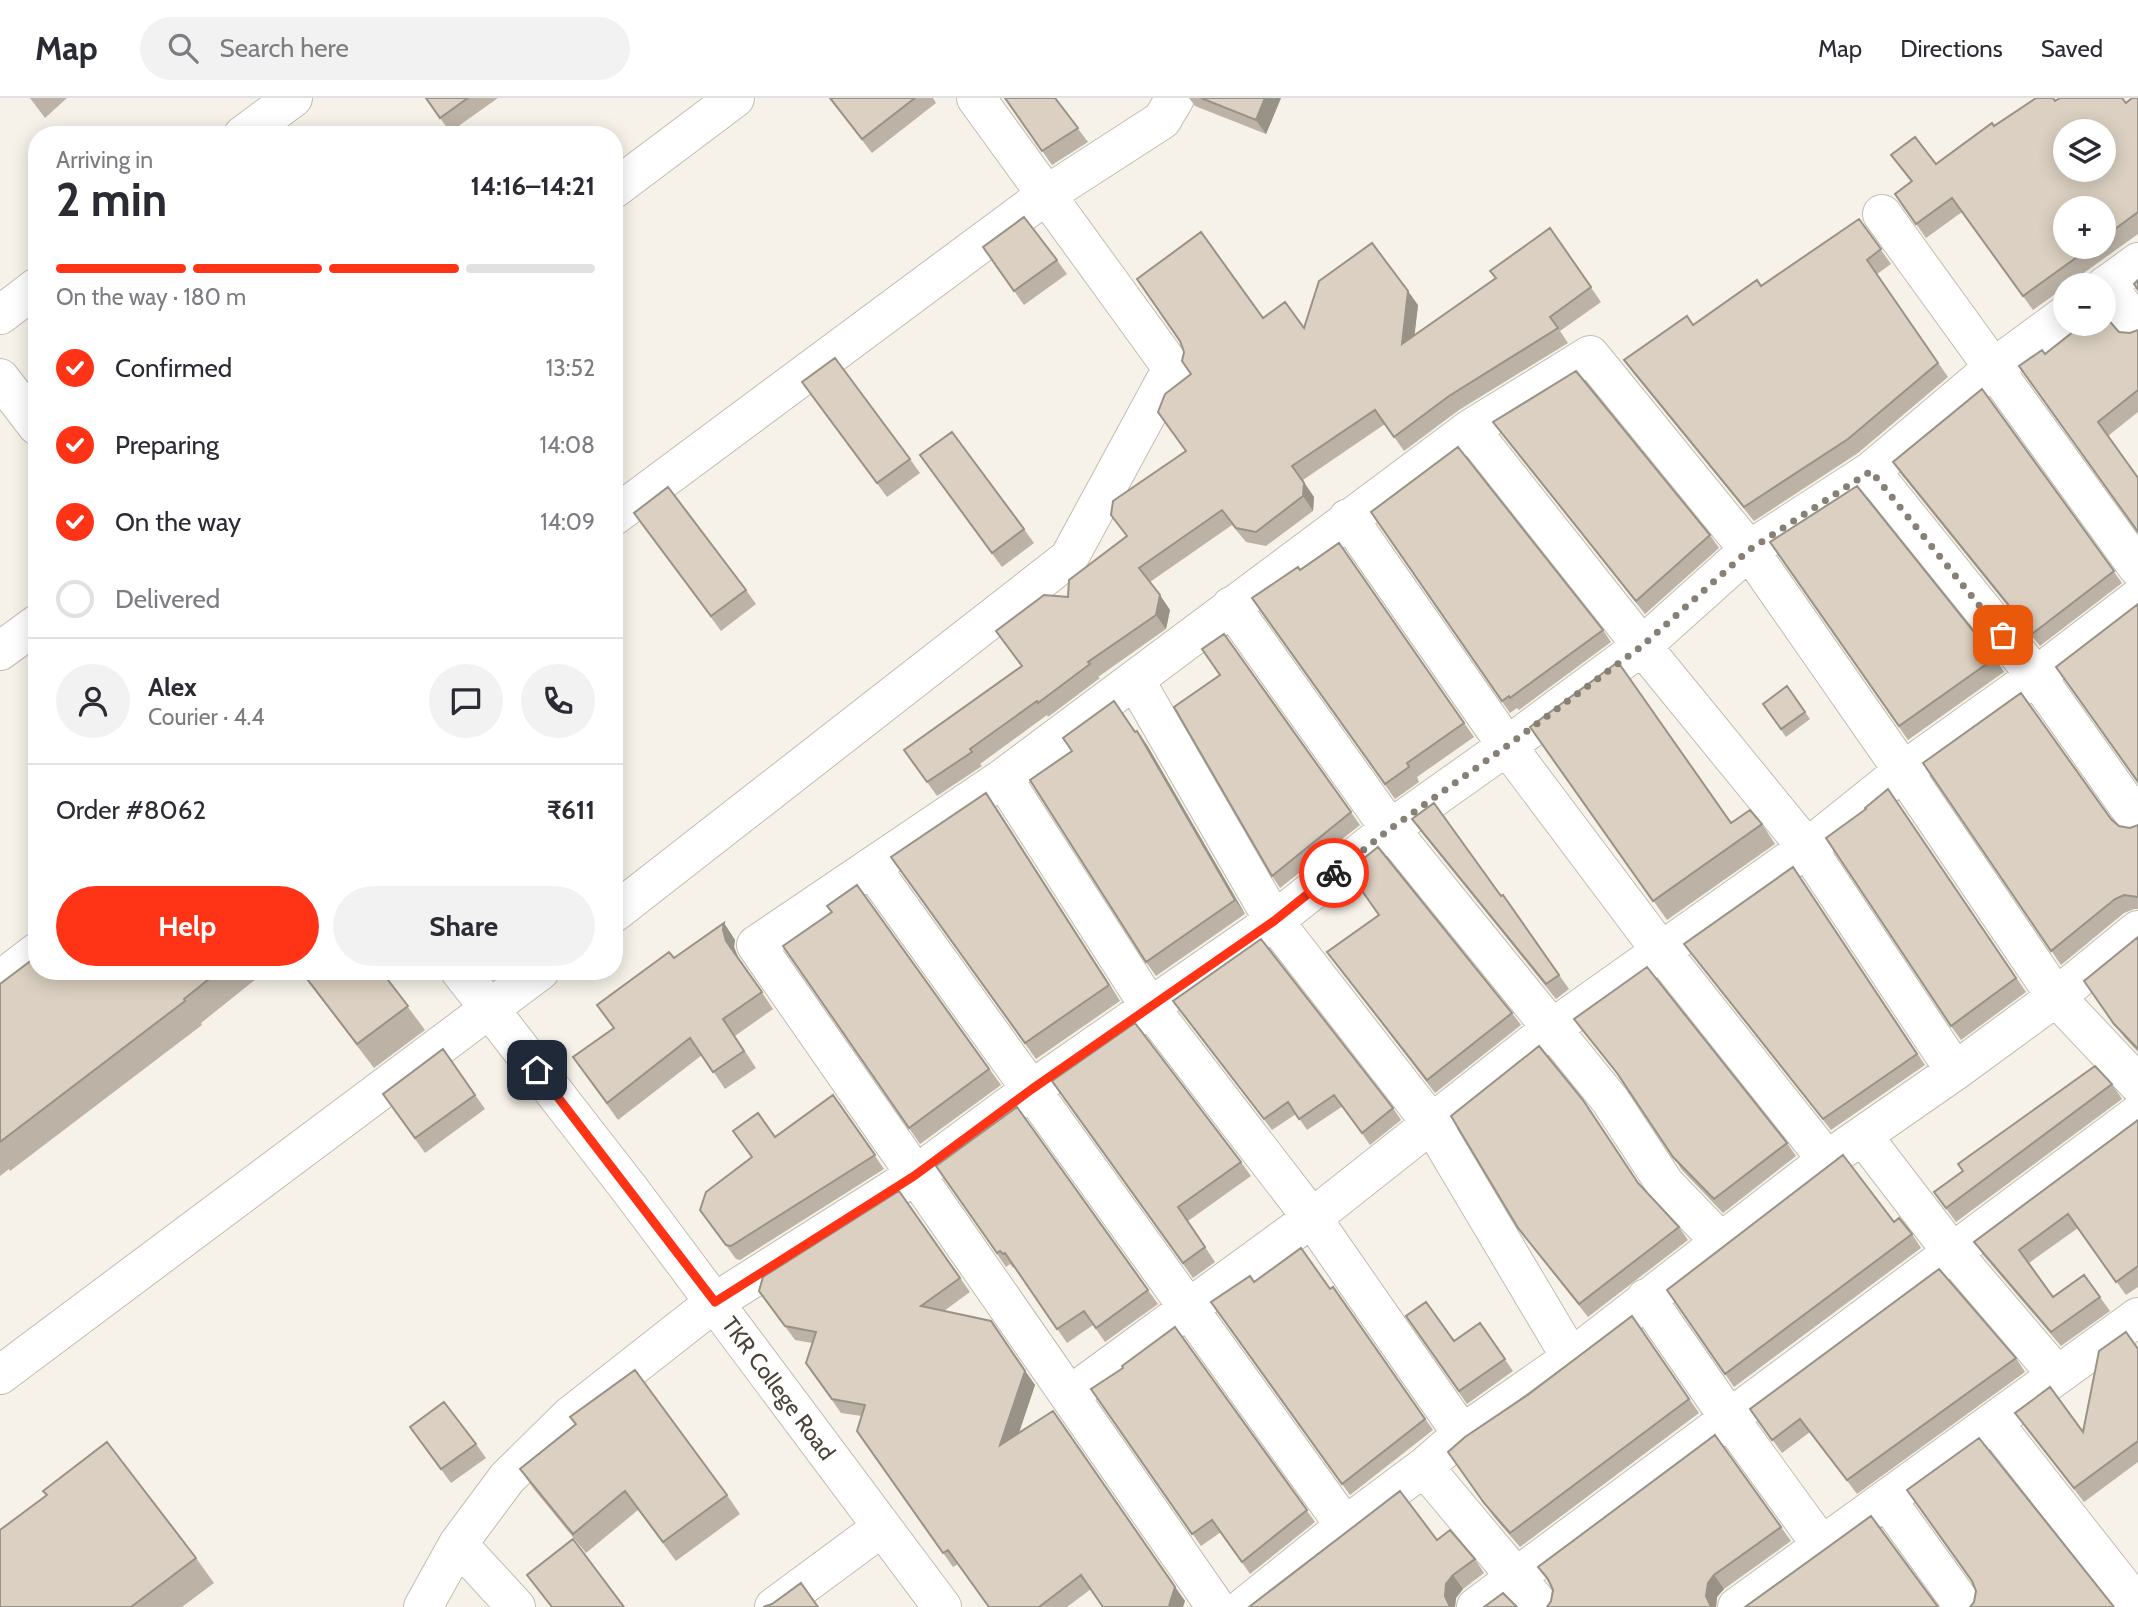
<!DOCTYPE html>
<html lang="en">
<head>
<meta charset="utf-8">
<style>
  body { margin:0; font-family:Cabin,sans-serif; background:#f2f2f3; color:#2b2b33; height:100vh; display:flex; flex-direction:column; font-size:26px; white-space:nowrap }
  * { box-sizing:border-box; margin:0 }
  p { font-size:23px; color:#7c7c81 }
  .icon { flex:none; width:38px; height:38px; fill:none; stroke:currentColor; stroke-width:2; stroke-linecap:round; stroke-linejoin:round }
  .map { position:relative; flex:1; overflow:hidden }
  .drawer { position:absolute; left:28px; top:28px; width:595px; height:854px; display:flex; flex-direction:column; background:#fff; border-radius:28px; box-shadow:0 4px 18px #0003 }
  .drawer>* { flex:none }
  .tools { position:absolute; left:2053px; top:21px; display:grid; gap:14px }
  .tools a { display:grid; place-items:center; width:63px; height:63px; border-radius:50%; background:#fff; box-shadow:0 4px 18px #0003; font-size:35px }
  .pin { position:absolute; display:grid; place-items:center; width:60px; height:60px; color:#fff; margin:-30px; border-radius:14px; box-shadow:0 4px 10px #0006 }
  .courier { position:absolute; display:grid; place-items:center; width:70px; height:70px; margin:-35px; border:5px solid #ff3417; border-radius:50%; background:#fff; color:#222; box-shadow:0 2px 9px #0007 }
  .summary em { font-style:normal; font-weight:700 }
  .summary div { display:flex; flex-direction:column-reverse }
  .summary { display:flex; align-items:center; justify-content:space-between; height:119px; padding:0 28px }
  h1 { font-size:46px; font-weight:700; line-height:52px }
  .bar { display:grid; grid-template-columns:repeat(4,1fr); gap:10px 7px; align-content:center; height:84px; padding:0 28px }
  .bar i { height:9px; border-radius:5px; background:#e1e1e2 }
  .bar .current { background:#ff3417 }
  .bar p { grid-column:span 4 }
  .line { display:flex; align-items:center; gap:18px; padding:0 28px; border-top:2px solid #e1e1e2 }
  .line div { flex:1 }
  .round { display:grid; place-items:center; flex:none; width:74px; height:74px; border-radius:37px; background:#f2f2f3 }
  ol { padding:0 28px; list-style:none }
  li { display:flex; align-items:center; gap:21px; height:77px }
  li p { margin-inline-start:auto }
  li .icon { padding:7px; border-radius:50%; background:#ff3417; color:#fff; stroke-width:4 }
  li:last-child { color:#7c7c81 }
  li i { width:38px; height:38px; border:4px solid #e1e1e2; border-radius:50% }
  .action { display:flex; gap:14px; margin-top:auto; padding:14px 28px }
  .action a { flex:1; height:80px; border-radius:42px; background:#ff3417; color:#fff; font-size:28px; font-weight:700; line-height:80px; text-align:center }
  .action a+a { background:#f2f2f3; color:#2b2b33 }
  header { display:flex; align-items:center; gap:42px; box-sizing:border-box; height:98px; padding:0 35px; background:#fff; border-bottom:2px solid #e1e1e2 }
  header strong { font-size:33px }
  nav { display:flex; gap:38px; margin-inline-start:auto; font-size:24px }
  .search { width:490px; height:63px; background:#f2f2f3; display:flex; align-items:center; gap:18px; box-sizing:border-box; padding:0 24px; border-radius:38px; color:#7c7c81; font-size:26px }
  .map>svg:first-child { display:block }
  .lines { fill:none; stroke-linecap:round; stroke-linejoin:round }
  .minor-casing { stroke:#c5bcae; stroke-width:40 }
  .tertiary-casing { stroke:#c5bcae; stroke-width:40 }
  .minor { stroke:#fff; stroke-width:38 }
  .tertiary { stroke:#fff; stroke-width:38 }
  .wall { fill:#bcb3a6; fill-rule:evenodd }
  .shaded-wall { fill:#999287 }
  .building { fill:#dbd0c1; stroke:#999287; stroke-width:2; fill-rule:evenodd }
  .done { stroke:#868075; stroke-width:7; stroke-dasharray:0 12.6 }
  .route { stroke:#ff3417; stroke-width:9 }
  .labels { text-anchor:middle; stroke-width:5; stroke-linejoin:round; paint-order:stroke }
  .street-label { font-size:23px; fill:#4a4237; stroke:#fff }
</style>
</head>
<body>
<header>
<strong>Map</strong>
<div class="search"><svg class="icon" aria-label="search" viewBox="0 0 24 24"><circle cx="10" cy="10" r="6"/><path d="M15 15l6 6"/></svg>Search here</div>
<nav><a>Map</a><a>Directions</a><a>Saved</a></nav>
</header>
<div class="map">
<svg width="2138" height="1509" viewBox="0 0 2138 1509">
  <rect width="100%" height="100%" fill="#f6f2e9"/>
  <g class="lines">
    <g class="minor-casing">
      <path id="minor" d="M243,37L293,0
        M614,91L735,0
        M1882,116L2138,470
        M2106,187L2138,228
        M2104,189L2138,164
        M0,217L37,189
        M1470,331L1642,548L1807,750L1955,973
        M1871,373L2036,578L2138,722
        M614,418L1046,97L1162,22L1175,0
        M1348,420L1507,648L1661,853L1827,1062
        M1231,508L1390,731L1610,1002L1665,1086L1721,1144
        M0,553L37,526
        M1135,582L1274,823L1432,1026L1571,1260
        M1003,680L1151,911L1312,1120L1462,1336
        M871,769L1345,1428
        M614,815L1069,460L1172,270L976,0
        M0,882L37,854
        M1863,1038L1952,1154L2057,1277
        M1646,1200L1729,1320L1822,1448
        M0,1277L540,873
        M1070,1297L1312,1120L1551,931L1807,750L1903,673L2036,578L2138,500
        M1993,1324L2138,1508
        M1424,1369L1541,1509
        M1886,1401L1964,1509
        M423,1509L458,1446
        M516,1509L458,1446L507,1380L570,1318L715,1204L914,1078L1032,991L1274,823L1390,731L1507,648L1642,548L1749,452L1871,373L1993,270L2065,217
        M774,1509L881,1430
        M1216,1509C1064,1288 908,1069 756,847L1003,680L1470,331L1590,257L1749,452L1903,673L2056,899L2138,986
        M1244,1509L1345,1428L1424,1369L1462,1336L1571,1260L1827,1062L1955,973L2056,899L2138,832
        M1476,1509L2138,1016
        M1737,1509L2138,1219"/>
    </g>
    <g class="tertiary-casing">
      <g id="tertiary">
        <path d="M0,280L37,328"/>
        <path id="s1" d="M460,873L631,1093L942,1509"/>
      </g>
    </g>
    <use href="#minor" class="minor"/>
    <use href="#tertiary" class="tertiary"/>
  </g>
  <path class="wall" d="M30,0H67L45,20Z
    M426,0H498L450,34Z
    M829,0H933L936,5L872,55Z
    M1005,0H1055L1088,44L1052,67Z
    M1189,0H1281L1266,36L1195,8Z
    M2138,0V136L2067,187H2065V189L2033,212L1962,114L1926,140L1895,96L1911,84L1891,57L1936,66L1994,28L2055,3L2126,5ZM2104,110V149H2065Z
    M1859,121L1891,166L1877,176L1948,279L1858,355L1754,423L1634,276L1624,262L1693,227L1761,188Z
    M1550,130L1601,204L1560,233L1568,245L1459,312L1404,353L1385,326L1303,382L1314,399L1313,413L1266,448L1246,444L1232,427L1150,484L1170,512L1166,531L1098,579L1100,580L1048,619L1047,617L980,666L982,668L937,698L904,652L1021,568L1068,499L1126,438L1186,353L1191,277L1263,220L1304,230L1418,207L1414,237L1496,180Z
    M983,149L1057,162L1067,176L1024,207Z
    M2138,232V314L2108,338L2045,256L2119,234L2130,235Z
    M802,284L910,361L920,375L887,399Z
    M1982,291L2122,485L2040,548L1901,376L1893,364Z
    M1493,324L1710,437L1719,450L1645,516Z
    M930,371L1024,431L1034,445L1002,469Z
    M1371,414L1603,532L1611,544L1519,612L1517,610L1510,615Z
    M634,415L746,492L756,506L721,533Z
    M1770,444L1995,560L2004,574L1908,642Z
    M1339,445L1474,639L1417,679L1419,684L1395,701L1252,500L1300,472Z
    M1224,536L1360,727L1280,790L1272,778Z
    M1787,588L1810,621L1786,639L1763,606Z
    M1530,629L1731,725L1762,726L1775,746L1667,822Z
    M1137,633L1147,647L1245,816L1156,878L1146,864L1136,634Z
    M1923,665L2111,721L2119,728L2130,730L2138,727V811H2134L2124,815L2061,867Z
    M1888,691L2026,894L1961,942L1951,928L1866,711Z
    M986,695L1120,903L1036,961L891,759Z
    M1412,721L1501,798L1503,797L1569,891L1556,901L1422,735Z
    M1793,769L1925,967L1831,1032L1684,846Z
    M857,787L1001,987L920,1046L783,848L832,814Z
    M724,825L735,842L734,849L738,859L773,911L735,938L756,970L725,991L702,957L618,1022L573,959L614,930L674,860Z
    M2138,839V954L2124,939L2084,883Z
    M1327,854L1512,915L1521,927L1435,995Z
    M37,873H266L201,925L202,927L10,1073L9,1071L0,1078V886Z
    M300,873H381L425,932L374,970Z
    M1173,903L1393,1010L1401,1022L1370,1047L1343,1008L1307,1032L1296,1016L1272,1032Z
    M1574,921L1787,1045L1796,1058L1723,1115L1682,1072L1624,984L1584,935Z
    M443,951L485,1011L425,1055L383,996Z
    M1052,983L1241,1064L1251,1078L1188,1123L1215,1164L1193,1180Z
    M2112,986L2122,1001L1956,1124L1934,1094L1963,1073Z
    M833,997L884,1071L740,1162L736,1161L700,1112L752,1060L775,1039Z
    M1017,1009L1158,1206L1105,1244L1093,1227L1067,1245L1014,1169L1013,1170L1010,1166L1006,1169L936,1068Z
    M2138,1022V1189L2126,1197L2078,1130L2029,1165L2053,1199L2084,1177L2110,1213L2061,1248L1984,1158L1974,1144Z
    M1640,1087L1679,1129L1688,1142L1588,1219L1518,1130Z
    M899,1093L970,1194L944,1213L991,1223L1035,1287L1019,1335L1185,1503L1091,1491L1067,1509H989L958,1466L953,1469L857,1333L862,1318L841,1315L806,1265L812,1245L795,1242L759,1193Z
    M1894,1124L1912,1136L1921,1150L1734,1289L1667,1192Z
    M1254,1184L1330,1191L1333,1189L1433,1332L1350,1397L1211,1204Z
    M1406,1218L1454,1243L1480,1225L1513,1273L1467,1306Z
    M1632,1218L1699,1315L1520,1449L1494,1419L1448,1354Z
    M1175,1229L1315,1424L1250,1476L1221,1434L1201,1448L1091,1291L1123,1270Z
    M2138,1251V1364L2084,1404L2015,1315L2083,1334Z
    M2016,1260L2025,1274L1857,1396L1810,1334L1782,1355L1750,1311Z
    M410,1329L476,1346L486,1360L451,1385Z
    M1715,1337L1791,1443L1724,1491L1717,1499L1716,1509H1547L1551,1503L1553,1492L1550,1486L1538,1469Z
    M520,1371L727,1397L740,1416L676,1463L638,1412L586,1455L533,1390Z
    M47,1398L196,1460L214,1485L182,1509H0Z
    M1437,1442L1475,1461L1484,1475L1463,1491L1456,1500L1455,1509H1249Z"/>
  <path class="shaded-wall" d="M1265,0H1281L1266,36L1256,22Z
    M1408,193L1418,207L1412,260L1402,246Z
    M1304,385L1314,399L1313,413L1303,398Z
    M1160,497L1170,512L1166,531L1156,517Z
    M1137,633L1147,647L1245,816L1235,802Z
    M986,695L997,711L1120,903L1109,887Z
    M724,825L735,842L734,849L738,859L773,911L726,843L723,832Z
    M1025,1273L1035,1287L1010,1361L1000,1347Z
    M1053,1313L1185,1503L1183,1509H1169Z
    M1453,1477L1463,1491L1456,1500L1455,1509H1449L1445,1498L1446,1486Z
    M1714,1477L1724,1491L1717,1499L1716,1509H1710L1706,1498L1708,1485Z"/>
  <path class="building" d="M426,0H468L440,20Z
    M830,0H915L862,41Z
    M1005,0H1055L1078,30L1042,53Z
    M1201,0H1265L1256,22Z
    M2036,0H2053L2055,3L2060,0H2122L2126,5L2132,0H2138V114L2104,139V110H2065V149H2091L2023,198L1952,100L1916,126L1895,96L1912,83L1891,57L1915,39L1936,66L1992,25L1994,28ZM2065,33H2104V72H2065Z
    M1024,119L1057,162L1014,193L983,149Z
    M1859,121L1881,151L1867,162L1938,265L1848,341L1744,409L1624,262L1687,218L1693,227L1757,182L1761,188Z
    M1550,130L1591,189L1550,219L1558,230L1449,298L1394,339L1375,312L1292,368L1304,385L1303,398L1256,434L1236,430L1222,412L1139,470L1160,497L1156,517L1088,564L1090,566L1038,605L1037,603L970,651L972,654L927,684L904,652L1022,568L996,533L1044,497L1068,499L1069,482L1127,438L1111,417L1113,403L1186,353L1158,314L1165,296L1191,276L1182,263L1184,254L1180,243L1137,181L1201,134L1263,220L1285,204L1304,230L1319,183L1372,145L1408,193L1402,246L1496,180L1490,173Z
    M2138,182V192L2134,186Z
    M2104,217L2119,234L2130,235L2138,232V292L2098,324L2138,380V434L2019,268L2042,252L2045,256L2083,226H2104Z
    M835,260L910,361L877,385L802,284Z
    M1576,273L1710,437L1636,503L1493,324Z
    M1982,291L2114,473L2032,536L1893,364Z
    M952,334L1024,431L992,455L920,357Z
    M1458,349L1603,532L1510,600L1509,598L1502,603L1371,414Z
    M1857,388L1995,560L1899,628L1770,444Z
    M668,389L746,492L711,518L634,415Z
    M1339,445L1464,625L1407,665L1409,669L1385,686L1252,500L1298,469L1300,472Z
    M2138,506V684L2056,569Z
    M1224,536L1351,714L1272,778L1174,609L1220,577L1202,551Z
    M1618,564L1731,725L1750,712L1762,726L1653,803L1530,629Z
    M1787,588L1805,614L1781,631L1763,606Z
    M2021,595L2111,721L2119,728L2130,730L2138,727V799L2124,797L2115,801L2051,853L1923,665Z
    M1114,603L1135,634L1137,633L1235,802L1146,864L1030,682L1072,653L1063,640Z
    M1888,691L2016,880L1951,928L1826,740L1866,711L1865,710Z
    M986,695L1109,887L1025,945L891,759Z
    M1434,705L1501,798L1503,797L1559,877L1546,886L1412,721Z
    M1378,749L1512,915L1427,982L1327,854L1379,817L1348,773Z
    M1793,769L1917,956L1823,1021L1684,846Z
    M857,787L989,971L909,1030L783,848L832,814L827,808Z
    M724,825L723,832L726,843L762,894L723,921L744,953L713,974L690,940L607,1005L573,959L614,930L597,907L669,854L674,860Z
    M2138,839V951L2114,926L2084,883Z
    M1261,841L1393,1010L1362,1035L1334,997L1299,1021L1288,1004L1264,1021L1173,903Z
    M37,858V873H219L184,901L185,903L0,1044V886Z
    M1647,869L1787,1045L1714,1101L1673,1059L1617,975L1574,921Z
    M301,873H381L408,908L357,946Z
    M1135,925L1241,1064L1178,1109L1205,1149L1183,1165L1052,983Z
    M1539,948L1583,1002L1638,1085L1679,1129L1579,1206L1518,1130L1451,1018Z
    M443,951L475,997L415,1040L383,996Z
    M2095,968L2112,986L1946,1110L1934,1094L1963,1073L1958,1066Z
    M833,997L875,1057L731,1148L726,1147L700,1112L706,1094L752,1059L733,1033L758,1015L775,1039Z
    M1017,1009L1148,1192L1096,1230L1084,1213L1057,1231L1005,1155L1003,1156L1000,1153L997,1155L936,1068Z
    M2138,1022V1168L2116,1184L2068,1116L2019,1152L2053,1199L2084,1177L2100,1199L2051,1234L1974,1144Z
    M1843,1057L1894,1124L1899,1120L1912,1136L1725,1276L1667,1192Z
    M899,1093L960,1180L921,1208L991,1223L1025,1273L1000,1347L1053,1313L1175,1489L1169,1508L1173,1509H1103L1081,1477L1039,1509H989L948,1452L943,1455L857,1333L865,1307L832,1301L806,1265L816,1234L785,1228L759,1193L763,1179Z
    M1301,1150L1330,1191L1333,1189L1425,1321L1342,1386L1211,1204L1250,1178L1254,1184Z
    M1939,1171L2016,1260L1847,1382L1800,1321L1772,1342L1750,1311Z
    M1426,1204L1454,1243L1480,1225L1505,1261L1459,1293L1406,1218Z
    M1632,1218L1689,1301L1510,1435L1484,1405L1448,1354L1465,1339L1529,1296Z
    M1175,1229L1307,1412L1242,1464L1212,1422L1192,1436L1091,1291L1123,1270L1122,1268Z
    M2126,1234L2138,1251V1343L2074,1390L2015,1315L2050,1289L2083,1334L2099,1253Z
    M635,1272L727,1397L663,1444L625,1393L573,1436L520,1371L576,1326L570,1319Z
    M444,1304L476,1346L441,1371L410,1329Z
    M1715,1337L1781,1429L1714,1477L1708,1485L1706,1498L1711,1509H1547L1551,1503L1553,1492L1548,1481L1538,1469Z
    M1979,1340L2114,1509H1970L1974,1504L1976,1493L1972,1483L1907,1392Z
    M107,1344L196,1460L131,1509H0V1432L47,1397L43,1393Z
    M1400,1393L1437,1442L1450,1432L1475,1461L1453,1477L1446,1486L1445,1498L1450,1509H1249Z
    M1871,1418L1938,1509H1745Z
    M573,1441L624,1509H552L527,1477Z
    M801,1485L818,1509H763L772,1506Z
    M1503,1495L1517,1509H1484Z"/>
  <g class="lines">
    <path class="done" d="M1334,775L1390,731L1507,648L1642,548L1749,452L1871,373L2003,537"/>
    <path class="route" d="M537,972L715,1204L914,1078L1032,991L1274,823L1334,775"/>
  </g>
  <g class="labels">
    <g class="street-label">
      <text dy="8" stroke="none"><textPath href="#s1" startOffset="525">TKR College Road</textPath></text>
    </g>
  </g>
</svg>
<div class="tools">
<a><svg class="icon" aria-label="layers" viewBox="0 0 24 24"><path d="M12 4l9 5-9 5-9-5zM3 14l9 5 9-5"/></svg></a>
<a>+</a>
<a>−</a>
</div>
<div class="pin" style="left:2003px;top:537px;background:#ea580c"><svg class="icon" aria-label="bag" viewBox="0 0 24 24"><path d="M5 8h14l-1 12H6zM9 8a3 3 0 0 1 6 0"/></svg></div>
<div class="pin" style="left:537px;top:972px;background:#1f2937"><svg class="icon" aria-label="home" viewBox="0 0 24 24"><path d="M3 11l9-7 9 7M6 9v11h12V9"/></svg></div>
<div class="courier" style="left:1334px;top:775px"><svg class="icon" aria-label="bike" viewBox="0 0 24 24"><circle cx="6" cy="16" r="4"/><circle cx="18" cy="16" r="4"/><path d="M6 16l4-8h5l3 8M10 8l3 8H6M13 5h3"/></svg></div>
<section class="drawer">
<div class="summary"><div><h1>2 min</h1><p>Arriving in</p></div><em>14:16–14:21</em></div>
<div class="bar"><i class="current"></i><i class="current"></i><i class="current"></i><i></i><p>On the way · 180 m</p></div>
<ol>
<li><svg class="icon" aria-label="check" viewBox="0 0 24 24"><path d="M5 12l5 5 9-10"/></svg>Confirmed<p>13:52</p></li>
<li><svg class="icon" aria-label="check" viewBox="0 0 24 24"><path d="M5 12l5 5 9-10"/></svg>Preparing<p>14:08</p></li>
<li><svg class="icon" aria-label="check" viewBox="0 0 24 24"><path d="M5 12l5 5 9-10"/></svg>On the way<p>14:09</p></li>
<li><i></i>Delivered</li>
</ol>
<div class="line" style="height:126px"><a class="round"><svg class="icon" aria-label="person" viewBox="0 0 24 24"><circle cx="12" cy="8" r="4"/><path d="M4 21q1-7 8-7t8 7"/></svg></a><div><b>Alex</b><p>Courier · 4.4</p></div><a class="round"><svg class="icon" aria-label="chat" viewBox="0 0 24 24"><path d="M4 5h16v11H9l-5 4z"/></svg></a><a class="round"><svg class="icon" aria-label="phone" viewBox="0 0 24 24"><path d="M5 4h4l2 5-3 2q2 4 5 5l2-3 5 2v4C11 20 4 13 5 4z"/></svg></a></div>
<div class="line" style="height:91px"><div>Order #8062</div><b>₹611</b></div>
<div class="action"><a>Help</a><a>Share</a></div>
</section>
</div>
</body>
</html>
